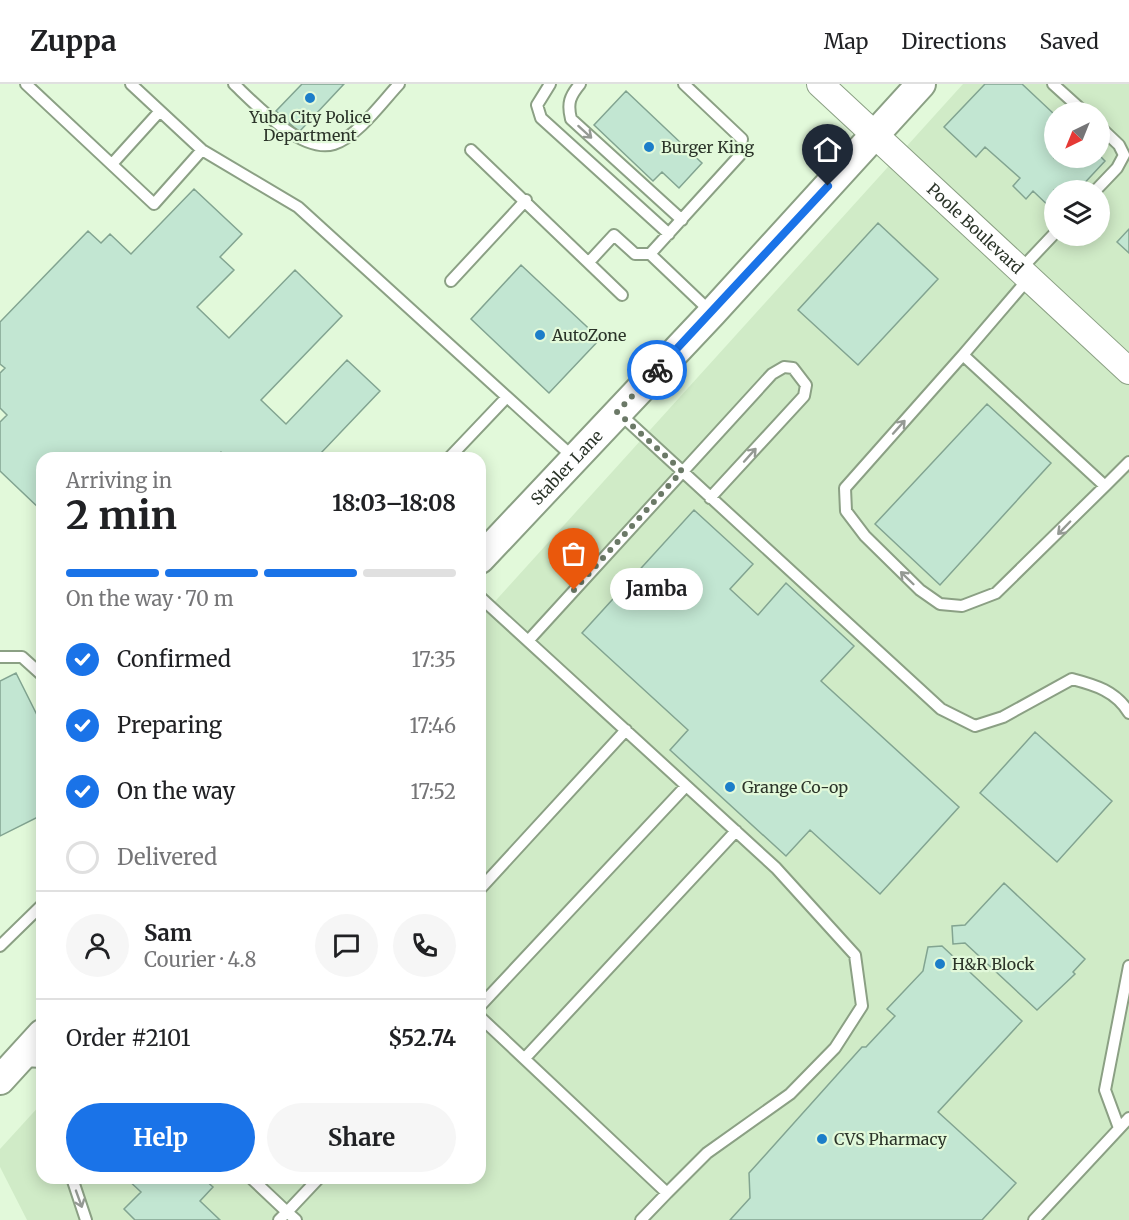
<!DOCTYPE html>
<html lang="en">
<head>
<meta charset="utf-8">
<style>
  body { margin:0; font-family:Merriweather,serif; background:#f6f6f6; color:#202124; height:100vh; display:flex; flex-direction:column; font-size:22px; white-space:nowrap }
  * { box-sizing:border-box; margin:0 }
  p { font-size:20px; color:#757577 }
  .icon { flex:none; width:33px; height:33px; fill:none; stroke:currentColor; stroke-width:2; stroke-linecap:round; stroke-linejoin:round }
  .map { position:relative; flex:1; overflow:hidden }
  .drawer { position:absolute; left:36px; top:368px; width:450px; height:732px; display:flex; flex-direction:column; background:#fff; border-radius:18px; box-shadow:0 3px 15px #0003 }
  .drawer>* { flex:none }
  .needle { width:39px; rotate:223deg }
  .buttons { position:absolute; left:1044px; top:18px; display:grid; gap:12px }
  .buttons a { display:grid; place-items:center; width:66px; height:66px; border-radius:50%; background:#fff; box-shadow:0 3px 15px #0003; font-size:30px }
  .pin { position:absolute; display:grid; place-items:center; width:51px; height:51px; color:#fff; margin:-62px -26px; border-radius:50% 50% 50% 0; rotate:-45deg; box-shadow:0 0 6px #0007 }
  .pin .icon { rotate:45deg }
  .courier { position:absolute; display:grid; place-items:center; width:60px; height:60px; margin:-30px; border:4px solid #1a73e8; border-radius:50%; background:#fff; color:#222; box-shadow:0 2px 8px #0007 }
  .bubble { position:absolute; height:42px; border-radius:21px; background:#fff; box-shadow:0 3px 15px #0003; font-size:20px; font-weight:700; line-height:42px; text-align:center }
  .head em { font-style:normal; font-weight:700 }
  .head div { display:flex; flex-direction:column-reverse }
  .head { display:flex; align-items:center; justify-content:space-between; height:102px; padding:0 30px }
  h1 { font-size:39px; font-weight:700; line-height:45px }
  .bar { display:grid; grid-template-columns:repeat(4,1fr); gap:9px 6px; align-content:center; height:72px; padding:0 30px }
  .bar i { height:8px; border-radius:4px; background:#e0e0e0 }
  .bar .current { background:#1a73e8 }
  .bar p { grid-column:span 4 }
  .line { display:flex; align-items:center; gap:15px; padding:0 30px; border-top:2px solid #e0e0e0 }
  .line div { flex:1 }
  .round { display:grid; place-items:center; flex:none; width:63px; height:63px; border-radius:32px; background:#f6f6f6 }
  ol { padding:0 30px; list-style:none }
  li { display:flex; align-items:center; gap:18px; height:66px }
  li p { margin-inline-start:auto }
  li .icon { padding:6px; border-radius:50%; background:#1a73e8; color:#fff; stroke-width:4 }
  li:last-child { color:#757577 }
  li i { width:33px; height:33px; border:3px solid #e0e0e0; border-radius:50% }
  .primary-button { display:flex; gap:12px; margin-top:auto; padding:12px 30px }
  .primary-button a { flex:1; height:69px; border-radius:36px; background:#1a73e8; color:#fff; font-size:24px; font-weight:700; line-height:69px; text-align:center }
  .primary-button a+a { background:#f6f6f6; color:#202124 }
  header { display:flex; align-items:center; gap:36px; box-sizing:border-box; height:84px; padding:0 30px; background:#fff; border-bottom:2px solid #e0e0e0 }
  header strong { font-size:28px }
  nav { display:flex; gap:33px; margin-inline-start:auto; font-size:21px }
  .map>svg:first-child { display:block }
  .built { fill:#d0ebc7; fill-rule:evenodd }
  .building { fill:#c2e6d2; stroke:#82a491; stroke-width:1.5 }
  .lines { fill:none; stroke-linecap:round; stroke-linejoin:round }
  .service-casing { stroke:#8ba084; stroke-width:14 }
  .tertiary-casing { stroke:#8ba084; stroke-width:28 }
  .secondary-casing { stroke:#8ba084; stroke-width:32 }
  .service { stroke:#fff; stroke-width:10 }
  .tertiary { stroke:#fff; stroke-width:26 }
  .secondary { stroke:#fff; stroke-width:28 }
  .oneway { stroke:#959a94 }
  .done { stroke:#6b7967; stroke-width:6; stroke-dasharray:0 10.8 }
  .route { stroke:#1a73e8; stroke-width:8 }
  .poi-dot { fill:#1c7ec9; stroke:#e2f9da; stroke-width:2 }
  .labels { text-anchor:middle; stroke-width:4.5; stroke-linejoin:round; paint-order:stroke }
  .poi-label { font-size:16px; fill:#2b3429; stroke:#e2f9da; text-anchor:start }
  .street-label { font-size:16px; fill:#2b3429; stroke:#e2f9da }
</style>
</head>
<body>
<header>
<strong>Zuppa</strong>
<nav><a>Map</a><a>Directions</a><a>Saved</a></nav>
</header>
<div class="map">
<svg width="1129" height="1136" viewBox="0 0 1129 1136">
  <rect width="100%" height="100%" fill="#e2f9da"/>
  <path class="built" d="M963,0H1129V1136H27L0,1083V1065L42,1019V1094H480V534ZM1054,28H1100V74H1054ZM1054,106H1100V152H1054Z"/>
  <path class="building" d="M302,0H344L299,48L276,27Z
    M985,0H1022L1054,30V74L1100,72L1105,77L1078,106H1054V127L1033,107L1026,115L1013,102L1020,94L985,63L976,73L944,43Z
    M626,7L702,79L679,104L662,88L653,97L594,41Z
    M194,105L242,150L220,173L234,186L197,223L229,254L295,186L342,232L261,316L286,340L347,276L380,307L320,370L323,374H227L221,368L216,374H42V427L0,387V338L7,331L0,324V289L5,284L0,280V238L88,147L101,159L110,150L131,170Z
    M194,105L242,150L220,173L234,186L197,223L229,254L295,186L342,232L261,316L286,340L347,276L380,307L320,370L323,374H227L221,368L216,374H42V427L0,387V338L7,331L0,324V289L5,284L0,280V238L88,147L101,159L110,150L131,170Z
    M878,139L938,195L858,281L798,226Z
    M1129,145V169L1117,158Z
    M521,181L600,255L549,309L471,235Z
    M987,320L1051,379L940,501L875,440Z
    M694,426L753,480L730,505L758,531L786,499L854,562L821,597L959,723L880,810L810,746L786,772L670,666L688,646L582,549Z
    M16,589L42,641V731L0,752V597Z
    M1035,648L1112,717L1057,778L980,709Z
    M1004,799L1085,875L1073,888L1075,890L1037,926L965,859L953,860L952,842L965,841Z
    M942,862L1022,937L938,1028L1016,1099L982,1136H730L750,1114L749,1089L862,963H866L895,932L887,925L923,887L928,863Z
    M126,1094H203L213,1103L200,1117L220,1136H135L124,1125L141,1108Z"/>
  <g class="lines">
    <g class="service-casing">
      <path id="service" d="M26,0L154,120L202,66
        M131,0L202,66L298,123L507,313
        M234,0C256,21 302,70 334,60C357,53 383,17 399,0
        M550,0L537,21L541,34L669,150
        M580,0C570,12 567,19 571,35L682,136
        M1053,0L1084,28
        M471,66L622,211
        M112,80L160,27
        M1096,106L1117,84L1124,71L1119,61L1100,43
        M650,170L712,229
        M589,178L614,151L635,170H650L740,71L742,55L684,0
        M1020,186L1054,150
        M1029,194L963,271L1105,402L1129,378
        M451,197L526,116
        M963,271L845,404L846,427L865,452L920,506L940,520L962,522L996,509L1105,402
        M620,330L941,625L975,642L1003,633L1072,595C1095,601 1116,607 1129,629
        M449,374L507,313L573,373
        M480,513L776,784L855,871L862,922L835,964L790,1010L707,1069L667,1109
        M528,557L772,290L784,283L793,284L806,301L804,312L710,414
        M0,573H22L42,591
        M480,805L626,646
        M0,862L42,821
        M480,922L686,702
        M480,933L667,1109L641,1136
        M525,974L736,747
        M24,977L42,978
        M1119,1044L1105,1006L1129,882
        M72,1094L86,1136
        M251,1094L287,1128L279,1136
        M296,1136L287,1128L319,1094
        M1034,1136L1129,1034"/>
    </g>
    <g class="tertiary-casing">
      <g id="tertiary">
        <path id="s1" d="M820,0L1129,287"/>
      </g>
    </g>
    <g class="secondary-casing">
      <g id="secondary">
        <path id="s2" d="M480,475L712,229L921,0"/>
        <path d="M0,996L42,950"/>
      </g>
    </g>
    <use href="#service" class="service"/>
    <use href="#tertiary" class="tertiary"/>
    <use href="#secondary" class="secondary"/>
  </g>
  <defs><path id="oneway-shaft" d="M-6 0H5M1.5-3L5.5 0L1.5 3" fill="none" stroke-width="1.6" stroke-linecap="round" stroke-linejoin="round" transform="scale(1.5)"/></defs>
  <g class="oneway">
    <use href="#oneway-shaft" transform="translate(585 48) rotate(42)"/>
    <use href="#oneway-shaft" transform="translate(899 343) rotate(-48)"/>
    <use href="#oneway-shaft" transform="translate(750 371) rotate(-48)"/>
    <use href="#oneway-shaft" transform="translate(1064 444) rotate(134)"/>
    <use href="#oneway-shaft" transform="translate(907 494) rotate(-136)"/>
    <use href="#oneway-shaft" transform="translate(79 1115) rotate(70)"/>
  </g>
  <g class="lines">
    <path class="done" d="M574,506L682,387L617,328L657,286"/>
    <path class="route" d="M657,286L828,102"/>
  </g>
  <g class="poi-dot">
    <circle cx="310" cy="14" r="6"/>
    <circle cx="649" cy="63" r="6"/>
    <circle cx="540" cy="251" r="6"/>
    <circle cx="730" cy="703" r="6"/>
    <circle cx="940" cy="880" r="6"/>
    <circle cx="822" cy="1055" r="6"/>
  </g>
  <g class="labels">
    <g class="poi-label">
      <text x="310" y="39" text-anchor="middle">Yuba City Police<tspan x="310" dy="18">Department</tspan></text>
      <text x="661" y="69">Burger King</text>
      <text x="552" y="257">AutoZone</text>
      <text x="742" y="709">Grange Co-op</text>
      <text x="952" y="886">H&amp;R Block</text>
      <text x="834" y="1061">CVS Pharmacy</text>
    </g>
    <g class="street-label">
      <text dy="6" stroke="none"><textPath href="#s1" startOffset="212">Poole Boulevard</textPath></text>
      <text dy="6" stroke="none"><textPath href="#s2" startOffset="126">Stabler Lane</textPath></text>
    </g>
  </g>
</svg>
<div class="buttons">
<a><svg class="needle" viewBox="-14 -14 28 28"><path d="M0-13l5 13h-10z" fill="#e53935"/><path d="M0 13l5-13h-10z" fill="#757577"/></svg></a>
<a><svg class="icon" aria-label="layers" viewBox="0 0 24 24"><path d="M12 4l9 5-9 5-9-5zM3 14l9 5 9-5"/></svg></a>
</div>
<div class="pin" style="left:574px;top:506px;background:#ea580c"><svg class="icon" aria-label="bag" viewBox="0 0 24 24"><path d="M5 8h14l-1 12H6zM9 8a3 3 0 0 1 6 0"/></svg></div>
<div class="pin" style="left:828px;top:102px;background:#1f2937"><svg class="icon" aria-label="home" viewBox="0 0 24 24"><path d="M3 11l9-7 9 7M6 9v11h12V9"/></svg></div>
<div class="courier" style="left:657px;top:286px"><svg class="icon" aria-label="bike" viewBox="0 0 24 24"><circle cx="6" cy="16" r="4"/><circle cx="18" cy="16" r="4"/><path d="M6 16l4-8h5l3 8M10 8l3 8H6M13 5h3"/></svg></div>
<div class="bubble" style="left:610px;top:484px;width:93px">Jamba</div>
<section class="drawer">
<div class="head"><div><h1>2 min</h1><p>Arriving in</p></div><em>18:03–18:08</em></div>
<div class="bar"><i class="current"></i><i class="current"></i><i class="current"></i><i></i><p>On the way · 70 m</p></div>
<ol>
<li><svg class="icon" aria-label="check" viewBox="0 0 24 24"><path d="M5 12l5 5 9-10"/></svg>Confirmed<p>17:35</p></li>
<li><svg class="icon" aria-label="check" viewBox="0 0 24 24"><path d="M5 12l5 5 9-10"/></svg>Preparing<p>17:46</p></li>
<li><svg class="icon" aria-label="check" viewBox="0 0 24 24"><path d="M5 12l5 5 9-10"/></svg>On the way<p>17:52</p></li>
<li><i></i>Delivered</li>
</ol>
<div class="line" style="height:108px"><a class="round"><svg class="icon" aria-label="person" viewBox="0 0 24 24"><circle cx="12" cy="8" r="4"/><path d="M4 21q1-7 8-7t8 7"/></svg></a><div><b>Sam</b><p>Courier · 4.8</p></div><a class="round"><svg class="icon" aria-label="chat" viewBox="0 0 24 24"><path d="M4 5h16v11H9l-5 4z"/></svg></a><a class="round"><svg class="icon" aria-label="phone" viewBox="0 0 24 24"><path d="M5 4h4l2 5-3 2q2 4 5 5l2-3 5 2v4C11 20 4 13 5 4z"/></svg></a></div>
<div class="line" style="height:78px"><div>Order #2101</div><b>$52.74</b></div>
<div class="primary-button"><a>Help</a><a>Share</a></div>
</section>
</div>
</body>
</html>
